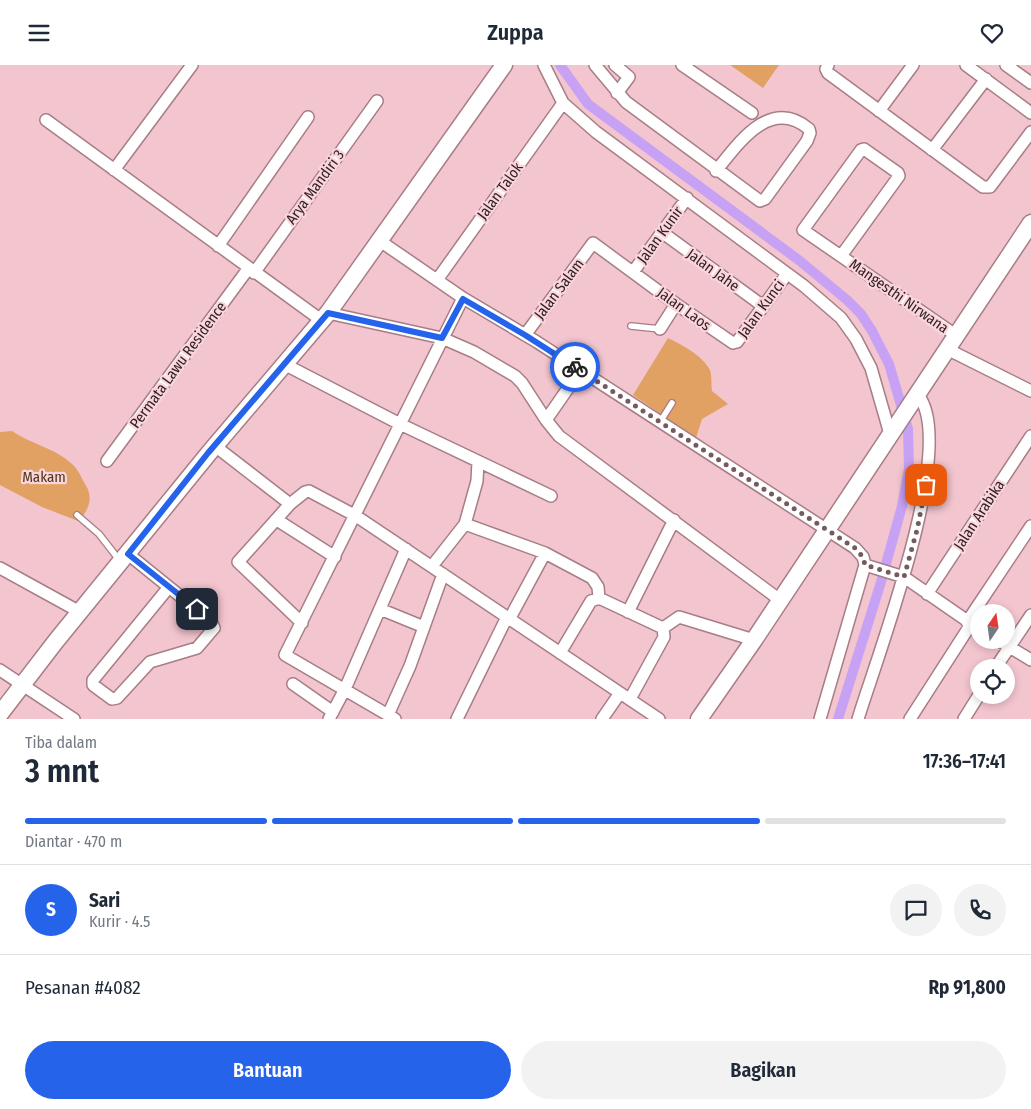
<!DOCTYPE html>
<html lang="id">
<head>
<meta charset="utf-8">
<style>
  body { margin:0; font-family:"Fira Sans Condensed",sans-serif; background:#f2f2f3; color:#1f2937; height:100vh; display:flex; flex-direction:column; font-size:19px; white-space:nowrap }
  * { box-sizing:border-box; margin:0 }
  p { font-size:16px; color:#747a83 }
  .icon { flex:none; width:28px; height:28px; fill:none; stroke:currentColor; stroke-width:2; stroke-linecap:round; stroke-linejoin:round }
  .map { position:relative; height:654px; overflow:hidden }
  .panel { display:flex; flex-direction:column; background:#fff; flex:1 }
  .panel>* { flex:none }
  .needle { width:32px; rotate:13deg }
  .buttons { position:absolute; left:970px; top:539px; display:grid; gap:10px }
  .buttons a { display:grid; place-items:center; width:45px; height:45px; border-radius:50%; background:#fff; box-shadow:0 2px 8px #0003; font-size:25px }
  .pin { position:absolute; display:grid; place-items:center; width:42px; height:42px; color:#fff; margin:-21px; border-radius:10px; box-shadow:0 2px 8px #0006 }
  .courier { position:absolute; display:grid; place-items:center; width:50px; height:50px; margin:-25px; border:4px solid #2563eb; border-radius:50%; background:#fff; color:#222; box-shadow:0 1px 6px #0007 }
  .headline em { font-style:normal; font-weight:600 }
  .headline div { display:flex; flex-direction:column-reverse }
  .headline { display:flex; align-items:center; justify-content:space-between; height:85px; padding:0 25px }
  h1 { font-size:32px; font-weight:600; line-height:38px }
  .bar { display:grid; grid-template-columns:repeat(4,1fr); gap:8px 5px; align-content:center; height:60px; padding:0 25px }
  .bar i { height:6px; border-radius:4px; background:#e0e1e3 }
  .bar .selected { background:#2563eb }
  .bar p { grid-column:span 4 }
  .line { display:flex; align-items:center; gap:12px; padding:0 25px; border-top:1px solid #e0e1e3 }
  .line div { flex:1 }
  .round { display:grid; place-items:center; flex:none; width:52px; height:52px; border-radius:26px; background:#f2f2f3 }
  .cta { display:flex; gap:10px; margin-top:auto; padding:10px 25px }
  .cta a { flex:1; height:58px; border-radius:30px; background:#2563eb; color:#fff; font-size:20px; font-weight:600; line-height:58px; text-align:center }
  .cta a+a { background:#f2f2f3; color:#1f2937 }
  header { display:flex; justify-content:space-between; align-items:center; height:65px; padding:0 25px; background:#fff; font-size:22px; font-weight:600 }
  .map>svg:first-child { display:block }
  .green { fill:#e1a163 }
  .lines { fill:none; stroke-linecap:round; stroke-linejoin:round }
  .canal { stroke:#c7a2f4; stroke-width:10 }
  .lane-casing { stroke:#a77d86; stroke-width:8 }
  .street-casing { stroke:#a77d86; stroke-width:14 }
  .secondary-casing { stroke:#a77d86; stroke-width:19 }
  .lane { stroke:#fff; stroke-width:5.5 }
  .street { stroke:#fff; stroke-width:11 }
  .secondary { stroke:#fff; stroke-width:16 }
  .done { stroke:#755a60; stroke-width:5; stroke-dasharray:0 9 }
  .route { stroke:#2563eb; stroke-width:6 }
  .labels { text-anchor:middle; stroke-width:4.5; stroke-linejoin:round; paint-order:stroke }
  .street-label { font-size:15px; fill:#312124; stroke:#fad5dc }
  .park-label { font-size:15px; fill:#513417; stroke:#fad5dc }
</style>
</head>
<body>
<header><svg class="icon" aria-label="menu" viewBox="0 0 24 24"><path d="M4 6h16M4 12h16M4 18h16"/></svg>Zuppa<svg class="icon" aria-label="heart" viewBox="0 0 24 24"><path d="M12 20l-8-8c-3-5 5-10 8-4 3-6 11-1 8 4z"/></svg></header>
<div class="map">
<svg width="1031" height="654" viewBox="0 0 1031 654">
  <rect width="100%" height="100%" fill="#f3c5cf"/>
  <path class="green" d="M730,0H779L763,23Z
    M668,273C682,280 702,290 710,305C712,311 711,320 712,326L728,339L702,354L696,373L633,330Z
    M12,366C31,379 55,383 72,399C78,404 81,412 85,419C94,432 89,446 78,456L42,442L0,420V367Z"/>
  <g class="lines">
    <path class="canal" d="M560,0L588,39L800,196L847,235L861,249L872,266L889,299L908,364L909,404L902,441L881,517L838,654"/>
    <g class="lane-casing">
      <path id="lane" d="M631,261L660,264
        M660,357L672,338
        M77,450L99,469L120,496"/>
    </g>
    <g class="street-casing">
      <path id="street" d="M544,0L563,38L596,67L804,221L841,253L856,274L871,303L890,369
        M595,0L626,37L760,136L765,134L807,76L810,68L809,64C770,31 738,79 716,106
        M615,0L629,12L617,28
        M682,0L752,48
        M828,0L826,4L828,8L983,122H990L1031,67
        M966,0L1031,48
        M1006,0L1031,18
        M879,46L913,0
        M46,55L321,255
        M932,85L986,14
        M114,105L192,0
        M663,168L763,241
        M380,176L463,233L537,277L855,483L863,492L865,500L904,512L979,564
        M218,181L308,52
        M841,191L899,111L898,108L864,84L861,85L803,165L957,271
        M633,207L687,133
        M254,208L377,36
        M437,215L563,38
        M328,248L442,273L474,287L515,311L522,318L546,355L559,371L780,535
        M660,264L676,239
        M525,270L593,178L676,239L733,278L737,277L787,209
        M949,285L1031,326
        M284,299L400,359L551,431
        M546,355L580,306
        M215,381L290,439L305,427L309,426L356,451L659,654
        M107,396L248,204
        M290,439L238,497L302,558
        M277,455L335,492
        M465,459L545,488L592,513L598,522L599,533
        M128,489L211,556L214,563L197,583L150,597L117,633L112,634L93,620V615L169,522
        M432,501L465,459L477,416L478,396
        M0,503L80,547
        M927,529L1031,371
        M380,544L424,562
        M628,547L674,455
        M967,557L1031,461
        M663,563L679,552L754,575
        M998,575L1031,595
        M560,588L591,536L599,533L663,563
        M996,602L1031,550
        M0,605L74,654
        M293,619L333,647
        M630,634L664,572L663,563
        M388,650L410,601L443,509
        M329,654L345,624L406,484
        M395,654L285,590L463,233
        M457,654L504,558L510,553L545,488
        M602,654L620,628
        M820,654L865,500
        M858,654C876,594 959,380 918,330
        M910,654L971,559
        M964,654L979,630"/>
    </g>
    <g class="secondary-casing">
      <path id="secondary" d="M0,649L56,576L209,388L328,248L504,0
        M699,654L754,575L1031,158"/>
    </g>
    <use href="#lane" class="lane"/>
    <use href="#street" class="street"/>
    <use href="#secondary" class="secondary"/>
  </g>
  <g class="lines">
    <path class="done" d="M575,302L855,483L863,492L865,500L904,512L917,465L926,420"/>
    <path class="route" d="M197,544L128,489L208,388L328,248L442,273L463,234L525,270L575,302"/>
  </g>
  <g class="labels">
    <g class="street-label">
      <text transform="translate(315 122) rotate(-54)" y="5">Arya Mandiri 3</text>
      <text transform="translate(500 126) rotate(-54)" y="5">Jalan Talok</text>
      <text transform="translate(660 170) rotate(-54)" y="5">Jalan Kunir</text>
      <text transform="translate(713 205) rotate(36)" y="5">Jalan Jahe</text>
      <text transform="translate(559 224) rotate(-53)" y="5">Jalan Salam</text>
      <text transform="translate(899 231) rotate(35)" y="5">Mangesthi Nirwana</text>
      <text transform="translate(684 244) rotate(36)" y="5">Jalan Laos</text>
      <text transform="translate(761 244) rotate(-54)" y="5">Jalan Kunci</text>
      <text transform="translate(178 300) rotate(-54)" y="5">Permata Lawu Residence</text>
      <text transform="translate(979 450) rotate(-57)" y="5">Jalan Arabika</text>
    </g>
    <g class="park-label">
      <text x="44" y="417">Makam</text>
    </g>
  </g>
</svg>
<div class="buttons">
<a><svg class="needle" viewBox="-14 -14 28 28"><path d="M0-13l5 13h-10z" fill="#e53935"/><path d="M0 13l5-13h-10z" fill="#747a83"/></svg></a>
<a><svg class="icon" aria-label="locate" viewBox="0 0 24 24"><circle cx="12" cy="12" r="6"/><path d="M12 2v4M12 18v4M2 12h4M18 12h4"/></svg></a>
</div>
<div class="pin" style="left:926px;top:420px;background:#ea580c"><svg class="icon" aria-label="bag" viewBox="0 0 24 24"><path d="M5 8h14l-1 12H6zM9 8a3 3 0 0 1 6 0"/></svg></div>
<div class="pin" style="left:197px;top:544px;background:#1f2937"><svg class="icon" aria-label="home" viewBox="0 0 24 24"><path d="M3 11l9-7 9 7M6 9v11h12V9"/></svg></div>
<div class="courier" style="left:575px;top:302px"><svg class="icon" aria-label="bike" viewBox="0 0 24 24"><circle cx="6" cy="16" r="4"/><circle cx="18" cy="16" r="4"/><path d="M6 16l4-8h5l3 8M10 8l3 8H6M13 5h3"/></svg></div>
</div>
<section class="panel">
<div class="headline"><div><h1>3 mnt</h1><p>Tiba dalam</p></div><em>17:36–17:41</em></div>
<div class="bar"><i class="selected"></i><i class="selected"></i><i class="selected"></i><i></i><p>Diantar · 470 m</p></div>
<div class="line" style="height:90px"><b class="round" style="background:#2563eb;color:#fff">S</b><div><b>Sari</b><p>Kurir · 4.5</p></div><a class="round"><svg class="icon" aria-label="chat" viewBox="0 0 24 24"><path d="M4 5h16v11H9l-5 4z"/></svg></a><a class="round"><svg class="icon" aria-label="phone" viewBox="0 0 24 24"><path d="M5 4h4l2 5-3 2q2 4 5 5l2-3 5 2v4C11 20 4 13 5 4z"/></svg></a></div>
<div class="line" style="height:65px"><div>Pesanan #4082</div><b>Rp 91,800</b></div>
<div class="cta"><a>Bantuan</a><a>Bagikan</a></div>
</section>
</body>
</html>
